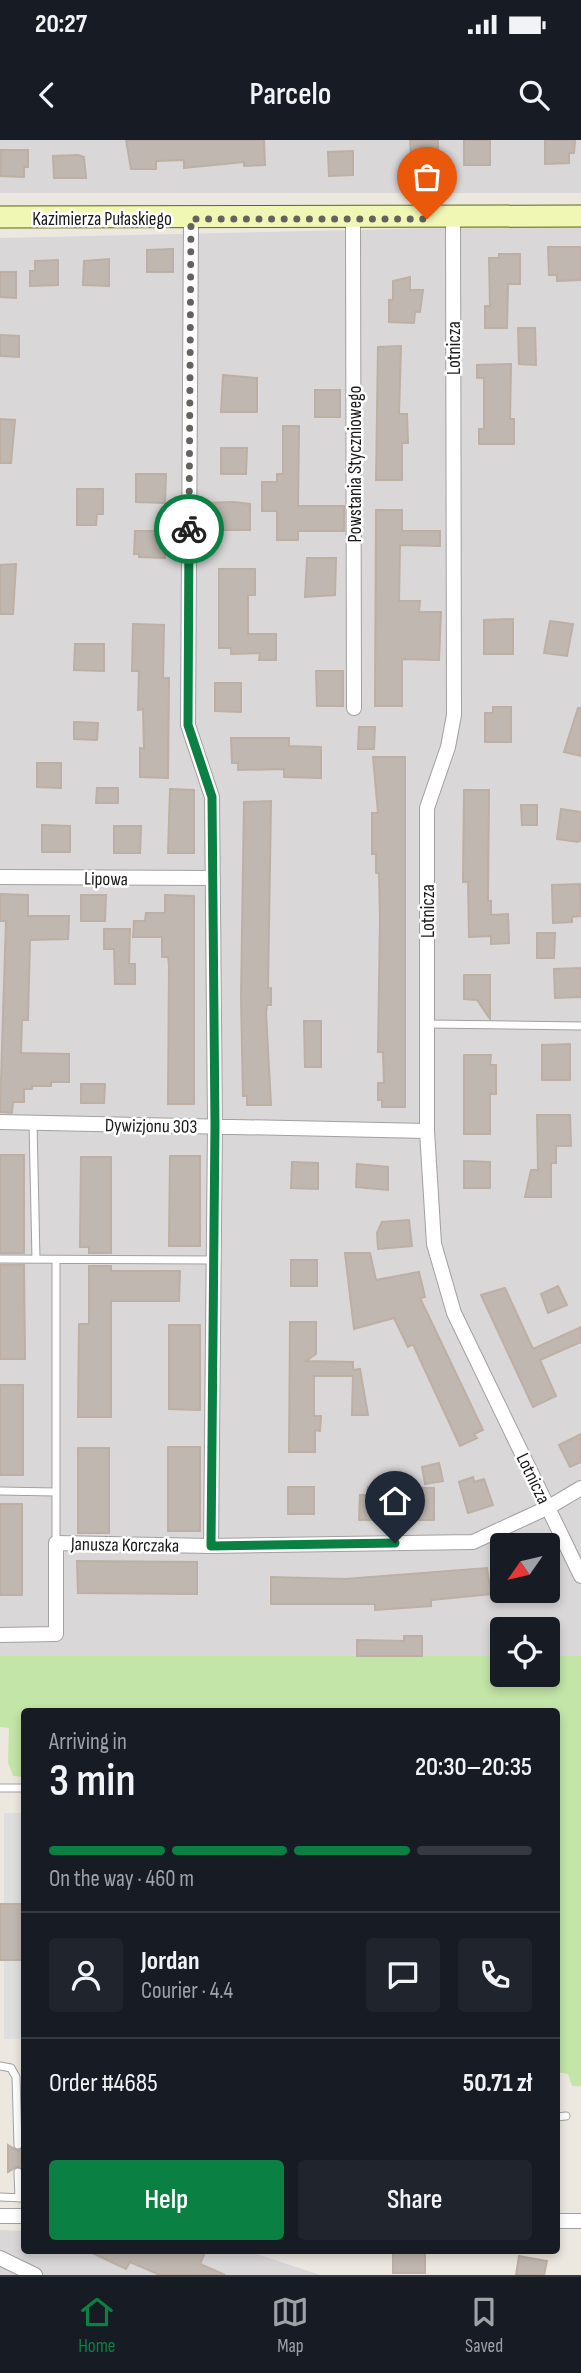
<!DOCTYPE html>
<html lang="en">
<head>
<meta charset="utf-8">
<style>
  body { margin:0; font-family:"Sofia Sans Condensed",sans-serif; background:#20242c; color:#f1f3f6; height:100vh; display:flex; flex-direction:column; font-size:26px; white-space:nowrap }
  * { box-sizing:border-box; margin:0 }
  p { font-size:23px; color:#9ea1a6 }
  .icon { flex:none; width:38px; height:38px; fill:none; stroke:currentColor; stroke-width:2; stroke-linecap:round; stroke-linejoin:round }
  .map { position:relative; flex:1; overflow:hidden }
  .panel { position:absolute; left:21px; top:1568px; width:539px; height:546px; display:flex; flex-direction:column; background:#171b24; border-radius:7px; box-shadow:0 4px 10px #0003 }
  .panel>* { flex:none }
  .needle { width:46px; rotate:236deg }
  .tools { position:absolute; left:490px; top:1393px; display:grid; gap:14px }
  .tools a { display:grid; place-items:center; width:70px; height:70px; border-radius:7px; background:#171b24; box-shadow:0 4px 10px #0003; font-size:35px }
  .pin { position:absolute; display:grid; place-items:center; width:60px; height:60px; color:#fff; margin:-72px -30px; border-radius:50% 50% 50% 0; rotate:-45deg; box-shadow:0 0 7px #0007 }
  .pin .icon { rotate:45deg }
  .courier { position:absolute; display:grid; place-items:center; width:70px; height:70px; margin:-35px; border:5px solid #0b8043; border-radius:50%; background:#fff; color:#222; box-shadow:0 2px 9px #0007 }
  .summary em { font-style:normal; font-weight:600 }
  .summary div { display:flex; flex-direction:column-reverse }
  .summary { display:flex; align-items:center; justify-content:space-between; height:119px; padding:0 28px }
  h1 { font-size:46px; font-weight:600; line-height:52px }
  .bar { display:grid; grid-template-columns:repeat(4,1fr); gap:10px 7px; align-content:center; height:84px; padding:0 28px }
  .bar i { height:9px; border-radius:5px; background:#363941 }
  .bar .on { background:#0b8043 }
  .bar p { grid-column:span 4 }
  .line { display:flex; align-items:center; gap:18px; padding:0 28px; border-top:2px solid #363941 }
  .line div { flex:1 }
  .round { display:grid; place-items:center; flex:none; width:74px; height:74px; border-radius:7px; background:#20242c }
  .cta { display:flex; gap:14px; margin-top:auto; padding:14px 28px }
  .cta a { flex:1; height:80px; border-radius:7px; background:#0b8043; color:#fff; font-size:28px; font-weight:600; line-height:80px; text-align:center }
  .cta a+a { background:#20242c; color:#f1f3f6 }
  .status { display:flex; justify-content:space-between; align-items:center; height:49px; padding:0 35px; background:#171b24; direction:ltr }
  .status svg { height:19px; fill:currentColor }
  header { display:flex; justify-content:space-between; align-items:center; height:91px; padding:0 28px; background:#171b24; font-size:32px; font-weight:600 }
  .dock { display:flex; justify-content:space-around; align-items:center; height:98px; border-top:2px solid #363941; background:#171b24; font-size:19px; color:#9ea1a6 }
  .dock a { display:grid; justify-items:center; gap:4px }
  .dock .on { color:#0b8043 }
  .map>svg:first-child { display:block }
  .residential { fill:#d9d7d7; fill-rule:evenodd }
  .grass { fill:#c3e5a7 }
  .parking { fill:#dedede }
  .building { fill:#c0b8b0; stroke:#bdafa3; stroke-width:2 }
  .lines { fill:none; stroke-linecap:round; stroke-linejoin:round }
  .service-casing { stroke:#a1a1a1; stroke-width:9 }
  .minor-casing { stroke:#a1a1a1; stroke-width:16 }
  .secondary-casing { stroke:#5c6a09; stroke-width:23 }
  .service { stroke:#fff; stroke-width:7 }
  .minor { stroke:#fff; stroke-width:14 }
  .secondary { stroke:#f0f6b4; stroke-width:21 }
  .done { stroke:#64625f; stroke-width:7; stroke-dasharray:0 12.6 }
  .route { stroke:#0b8043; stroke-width:9 }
  .labels { text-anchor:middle; stroke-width:5; stroke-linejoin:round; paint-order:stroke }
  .street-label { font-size:19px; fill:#1a1a1a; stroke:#fff }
</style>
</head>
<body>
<div class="status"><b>20:27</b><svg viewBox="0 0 49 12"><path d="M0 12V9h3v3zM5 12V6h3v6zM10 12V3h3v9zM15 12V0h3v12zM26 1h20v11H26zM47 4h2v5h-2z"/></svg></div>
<header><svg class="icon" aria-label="back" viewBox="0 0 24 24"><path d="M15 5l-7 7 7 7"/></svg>Parcelo<svg class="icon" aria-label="search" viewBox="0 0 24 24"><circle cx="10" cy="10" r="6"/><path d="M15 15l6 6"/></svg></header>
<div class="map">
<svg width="581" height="2135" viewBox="0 0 581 2135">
  <rect width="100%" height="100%" fill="#ece8e0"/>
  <path class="residential" d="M0,0H581V53H0Z
    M581,85V1516H548V1489H502V1516H0V98ZM502,1405H548V1451H502Z
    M0,2090L24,2091V2110L248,2111L320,2135H0Z"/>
  <path class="grass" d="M0,1516H502V1535H548V1516H581V1946H572L568,1934L557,1932L556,1572H24V1637L13,1636L8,1623L9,1588L0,1587Z"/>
  <path class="parking" d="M4,1673H24V1764H4Z
    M4,1820H24V1899H4Z"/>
  <path class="building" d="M126,0H264L265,25L244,26V22L184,28V20L156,21V29H131Z
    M410,0H438V25L412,26Z
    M464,0H490V25H464Z
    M545,0H575L574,13H569V23L545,24Z
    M1,10H28V27H24V37L1,36Z
    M353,11V35L329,36L328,12Z
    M78,15L84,17L86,38H54L53,16Z
    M548,107H581V140L557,141V135H549Z
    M173,109V132H147V110Z
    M499,114H520V144H508L507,188H485V166H490L489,118H499Z
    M109,119V146L83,145L84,121Z
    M58,120V145L30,146V131H35V121Z
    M0,132H16V158L0,157Z
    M410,137V150H423L420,172H415L414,183L389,182V160H393V141Z
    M518,188H535L536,225L519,224Z
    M0,195L19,196V217L0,216Z
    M401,206L399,274H407L408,303H402V340H376L378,207Z
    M511,224L510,279H514V304H479V289H484V238H477V225Z
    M223,235L257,238V272H221Z
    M315,250H340V277H315Z
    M0,279L15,280L11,323H0Z
    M283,286H299L298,366H344V391H298V400H277V371H262V342H277V334H283Z
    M221,308H247L246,334H221Z
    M136,334H166L165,363L136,362Z
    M77,349H103V374H97L96,385H77Z
    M234,362L250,364V390H219V376L199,375V363Z
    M376,370H402V391H440V406L400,405L399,461H420L419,472H441L439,520L402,519V566H375Z
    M135,391H165V418L139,417V414H134Z
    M307,418H336L335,455L305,457Z
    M16,424L13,474H0V425Z
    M219,429H255V455H248V494H276V520H259L260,513L231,514V508H219Z
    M513,479V514H484V480Z
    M550,481L573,484L567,516L544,513Z
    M133,484L164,485L163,538H169L168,638L140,637V608L144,609L143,569L138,570L139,531H132Z
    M75,504H104V531L74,530Z
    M316,531H343V566H317Z
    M215,543H241V572L215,571Z
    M493,567H511V602H485V573H493Z
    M578,568H581V616L564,612Z
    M74,582L98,583L97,600L74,599Z
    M359,587H375L374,609H358Z
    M231,598H289V606L321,607V638L284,637V629L238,630V623H232Z
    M373,617H405V967H382V960H378V943H384L383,912H378L380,780L379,733H376V714H372V673H378Z
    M37,623H61V648L37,647Z
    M97,648H118V663H96Z
    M170,649L194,650V713H168Z
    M464,650H489L488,761H491V775L508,774L509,803L491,804V796L469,797L468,742H463Z
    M271,661L268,848H271V865H267L266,873L271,965H247V956H243L241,858L244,662Z
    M521,665H537V685H522Z
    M561,669L581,672V699L578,702L557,699Z
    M42,685L70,686V712H42Z
    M114,686H141L140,713H114Z
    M580,744L581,776L572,777V782L553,783L552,745Z
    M0,754L28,755V776H69L68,799L30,800L28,880H22L21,913L69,914V942H51V946H32V949H24V962H13L12,973L0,972L6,781H0Z
    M81,755H106L105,781H81Z
    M165,755L194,756V964H168L169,826L168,817H162V797H133L134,781H145L146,773H165Z
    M104,789H130L129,824H135V844H115L114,809H104Z
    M537,793H555L554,818H537Z
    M581,828V857L555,858L554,829Z
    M464,835H490V879L477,860L464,859Z
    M304,881H321V927H305Z
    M570,904V940H542V905Z
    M464,915H491L490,925H496V954H490V994H464Z
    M81,944H105L104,963H81Z
    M537,975H570L571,1006H556V1023H551V1057H525L531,1030H538Z
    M0,1015H24V1113H0Z
    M170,1016H200V1106H169Z
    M81,1017H111V1113H89V1107H80Z
    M464,1021L490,1022V1048H464Z
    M292,1022L318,1023V1049L291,1048Z
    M357,1024L388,1027V1050L356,1047Z
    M409,1080L412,1106L378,1109L377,1093L382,1082Z
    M345,1113H370L376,1140L419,1132L425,1157L420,1158L483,1290L474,1294L477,1298L460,1306L417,1213L413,1204L408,1207L394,1178L354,1189Z
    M291,1120H317V1146H291Z
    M0,1125H24L25,1219H0Z
    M89,1126H111V1131H180L179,1161H111V1277H78L79,1184H89Z
    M558,1146L567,1165L548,1173L541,1154Z
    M505,1148L533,1209L581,1187V1202L540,1220L556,1256L533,1267L481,1155Z
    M290,1182H316V1214L306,1221L353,1222V1230L360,1229L368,1275H352L353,1236H314V1276H321L320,1291L315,1290V1312H289Z
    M169,1185H200V1270L169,1269Z
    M0,1245H23V1335H0Z
    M581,1294V1322L570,1327L559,1305Z
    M168,1307H200V1391H168Z
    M78,1308H109V1393H78Z
    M439,1323L443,1341L425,1344L422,1327Z
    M473,1337L474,1342L484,1339L493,1365L468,1373L459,1342Z
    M288,1347H314V1374H288Z
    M368,1347L434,1348V1380H359L360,1355H367Z
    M0,1364H22V1455H0Z
    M77,1421L197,1422V1454L78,1453Z
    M487,1428L491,1454L431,1460V1466L375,1470V1464H271V1437L345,1439Z
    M404,1496H422V1516H357V1500L404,1501Z
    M0,1764H24V1820H0Z
    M8,2005L18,2011L24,2005V2032L18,2026L8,2032Z
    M86,2110H206L200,2124L225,2135H160L130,2122L126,2129Z
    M393,2110H425V2133H393Z
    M519,2116L547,2121L544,2135H516Z"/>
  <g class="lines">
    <g class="service-casing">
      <path id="service" d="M427,884L581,886
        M33,983L36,1119
        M0,1119L213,1120
        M0,1351L55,1352
        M56,1403V1120
        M0,1648H24
        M0,1926L11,1928L16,1937L18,2005
        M556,1977L566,1976
        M18,2032L19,2058
        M0,2057L24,2058"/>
    </g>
    <g class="minor-casing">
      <path id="minor" d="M191,79L188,585L212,657L215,985L211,1406
        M353,79L354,568
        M453,79L454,575L448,607L427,668V991L434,1104L454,1173L581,1436
        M0,737L213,738
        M0,982L427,991
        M0,1495L56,1494V1403L211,1406L473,1402L549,1367L581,1348
        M0,2076H24
        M556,2081H581
        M0,2118L35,2135"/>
    </g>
    <g class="secondary-casing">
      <path id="secondary" d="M0,77L581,76"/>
    </g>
    <use href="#service" class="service"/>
    <use href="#minor" class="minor"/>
    <use href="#secondary" class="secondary"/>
  </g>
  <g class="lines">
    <path class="done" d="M189,389L191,79H427"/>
    <path class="route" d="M189,389L188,585L212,657L215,985L211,1406L395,1403"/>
  </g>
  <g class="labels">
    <g class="street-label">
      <text x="102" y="85">Kazimierza Pułaskiego</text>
      <text transform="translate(453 208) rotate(-90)" y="7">Lotnicza</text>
      <text transform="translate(354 324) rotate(-90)" y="7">Powstania Styczniowego</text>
      <text transform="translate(106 738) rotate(1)" y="7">Lipowa</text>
      <text transform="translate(427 771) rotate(-90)" y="7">Lotnicza</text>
      <text transform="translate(151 985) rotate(1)" y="7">Dywizjonu 303</text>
      <text transform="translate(534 1338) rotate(64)" y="7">Lotnicza</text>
      <text transform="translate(125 1404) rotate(1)" y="7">Janusza Korczaka</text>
    </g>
  </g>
</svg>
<div class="tools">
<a><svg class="needle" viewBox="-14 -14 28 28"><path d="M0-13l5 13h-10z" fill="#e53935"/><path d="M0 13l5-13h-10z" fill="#9ea1a6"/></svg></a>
<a><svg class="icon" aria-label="locate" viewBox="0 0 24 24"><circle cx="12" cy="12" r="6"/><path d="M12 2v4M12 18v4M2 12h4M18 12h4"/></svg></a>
</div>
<div class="pin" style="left:427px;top:79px;background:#ea580c"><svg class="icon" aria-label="bag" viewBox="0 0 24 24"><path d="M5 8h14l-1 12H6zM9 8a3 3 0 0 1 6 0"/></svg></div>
<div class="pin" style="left:395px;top:1403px;background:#1f2937"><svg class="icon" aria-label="home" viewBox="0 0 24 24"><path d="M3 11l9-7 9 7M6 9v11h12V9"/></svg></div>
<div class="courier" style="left:189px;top:389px"><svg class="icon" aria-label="bike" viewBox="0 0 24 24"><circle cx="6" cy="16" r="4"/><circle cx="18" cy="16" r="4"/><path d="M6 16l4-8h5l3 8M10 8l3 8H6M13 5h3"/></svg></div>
<section class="panel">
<div class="summary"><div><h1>3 min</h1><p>Arriving in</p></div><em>20:30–20:35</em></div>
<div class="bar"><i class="on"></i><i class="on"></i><i class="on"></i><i></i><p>On the way · 460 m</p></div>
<div class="line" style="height:126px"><a class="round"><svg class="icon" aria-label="person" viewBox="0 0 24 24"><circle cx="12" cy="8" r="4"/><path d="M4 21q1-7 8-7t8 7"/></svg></a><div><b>Jordan</b><p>Courier · 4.4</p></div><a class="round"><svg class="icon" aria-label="chat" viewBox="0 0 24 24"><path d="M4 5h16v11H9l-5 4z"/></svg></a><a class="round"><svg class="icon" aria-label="phone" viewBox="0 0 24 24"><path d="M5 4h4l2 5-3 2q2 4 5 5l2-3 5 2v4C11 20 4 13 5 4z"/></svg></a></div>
<div class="line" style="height:91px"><div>Order #4685</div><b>50.71 zł</b></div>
<div class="cta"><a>Help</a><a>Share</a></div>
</section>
</div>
<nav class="dock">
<a class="on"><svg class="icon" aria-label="home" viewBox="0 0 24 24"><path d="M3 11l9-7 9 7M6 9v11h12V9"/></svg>Home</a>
<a><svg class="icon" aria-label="map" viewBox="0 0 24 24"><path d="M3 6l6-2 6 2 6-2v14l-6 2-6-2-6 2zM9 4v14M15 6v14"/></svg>Map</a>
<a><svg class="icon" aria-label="saved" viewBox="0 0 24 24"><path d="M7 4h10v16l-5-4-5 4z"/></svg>Saved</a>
</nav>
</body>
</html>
